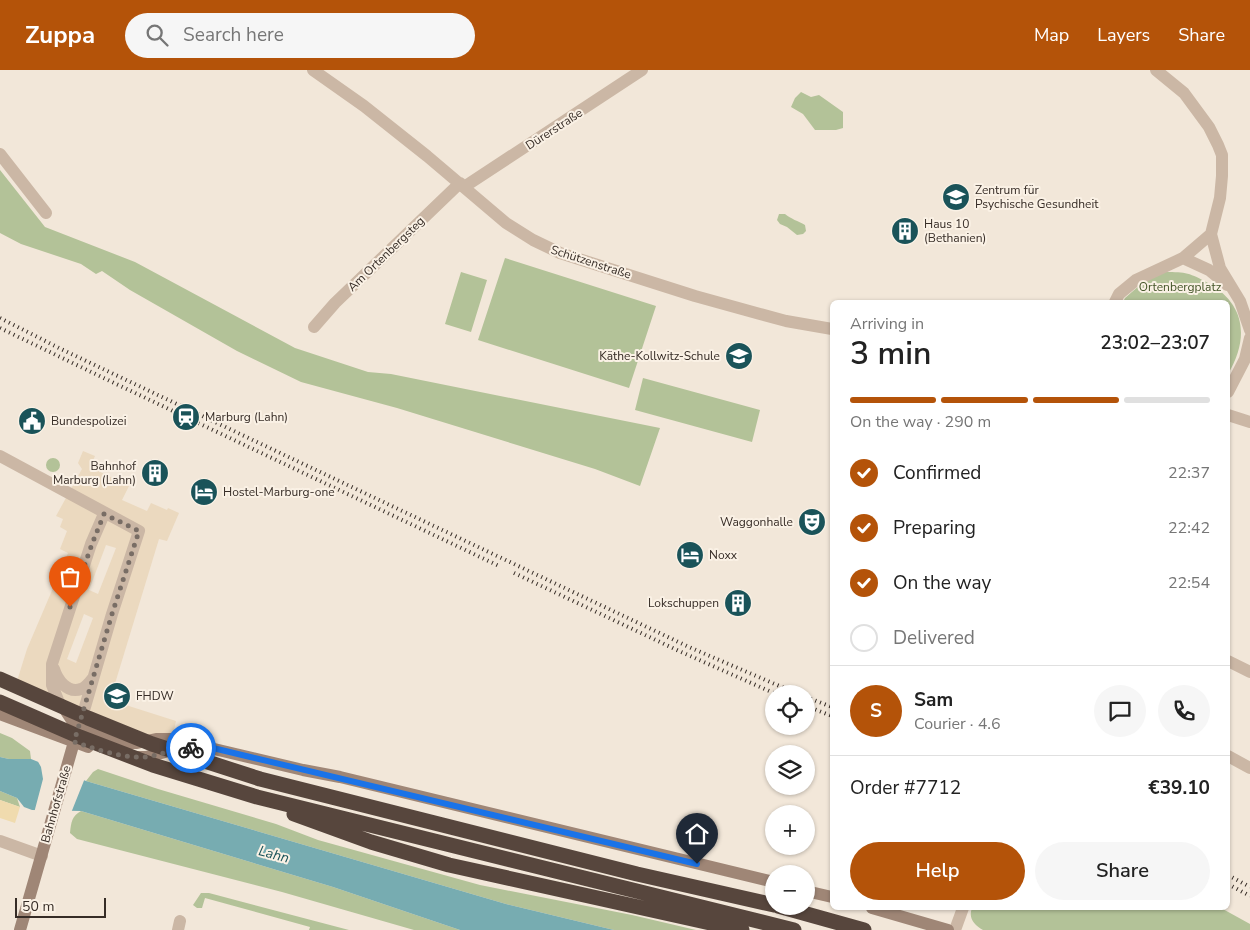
<!DOCTYPE html>
<html lang="en">
<head>
<meta charset="utf-8">
<style>
  body { margin:0; font-family:"Nunito Sans",sans-serif; background:#f6f6f6; color:#222; height:100vh; display:flex; flex-direction:column; font-size:19px; white-space:nowrap }
  * { box-sizing:border-box; margin:0 }
  p { font-size:16px; color:#767676 }
  .icon { flex:none; width:28px; height:28px; fill:none; stroke:currentColor; stroke-width:2; stroke-linecap:round; stroke-linejoin:round }
  .map { position:relative; flex:1; overflow:hidden }
  .panel { position:absolute; left:830px; top:230px; width:400px; height:610px; display:flex; flex-direction:column; background:#fff; border-radius:8px; box-shadow:0 1px 4px #0004 }
  .panel>* { flex:none }
  .tools { position:absolute; left:765px; top:615px; display:grid; gap:10px }
  .tools a { display:grid; place-items:center; width:50px; height:50px; border-radius:50%; background:#fff; box-shadow:0 1px 4px #0004; font-size:25px }
  .scale { position:absolute; left:15px; bottom:12px; width:91px; box-sizing:border-box; padding-left:5px; border:2px solid #362c26; border-top:0; font-size:14px; line-height:18px; white-space:nowrap; color:#362c26; -webkit-text-stroke:4px #faf1e5; paint-order:stroke }
  .pin { position:absolute; display:grid; place-items:center; width:42px; height:42px; color:#fff; margin:-51px -21px; border-radius:50% 50% 50% 0; rotate:-45deg; box-shadow:0 0 5px #0007 }
  .pin .icon { rotate:45deg }
  .courier { position:absolute; display:grid; place-items:center; width:50px; height:50px; margin:-25px; border:4px solid #1a73e8; border-radius:50%; background:#fff; color:#222; box-shadow:0 1px 6px #0007 }
  .headline em { font-style:normal; font-weight:600 }
  .headline div { display:flex; flex-direction:column-reverse }
  .headline { display:flex; align-items:center; justify-content:space-between; height:85px; padding:0 20px }
  h1 { font-size:32px; font-weight:600; line-height:38px }
  .bar { display:grid; grid-template-columns:repeat(4,1fr); gap:8px 5px; align-content:center; height:60px; padding:0 20px }
  .bar i { height:6px; border-radius:4px; background:#e0e0e0 }
  .bar .current { background:#b45309 }
  .bar p { grid-column:span 4 }
  .line { display:flex; align-items:center; gap:12px; padding:0 20px; border-top:1px solid #e0e0e0 }
  .line div { flex:1 }
  .round { display:grid; place-items:center; flex:none; width:52px; height:52px; border-radius:26px; background:#f6f6f6 }
  ol { padding:0 20px; list-style:none }
  li { display:flex; align-items:center; gap:15px; height:55px }
  li p { margin-inline-start:auto }
  li .icon { padding:5px; border-radius:50%; background:#b45309; color:#fff; stroke-width:4 }
  li:last-child { color:#767676 }
  li i { width:28px; height:28px; border:2px solid #e0e0e0; border-radius:50% }
  .primary-button { display:flex; gap:10px; margin-top:auto; padding:10px 20px }
  .primary-button a { flex:1; height:58px; border-radius:30px; background:#b45309; color:#fff; font-size:20px; font-weight:600; line-height:58px; text-align:center }
  .primary-button a+a { background:#f6f6f6; color:#222 }
  header { display:flex; align-items:center; gap:30px; box-sizing:border-box; height:70px; padding:0 25px; background:#b45309; color:#fff }
  header strong { font-size:24px }
  nav { display:flex; gap:28px; margin-inline-start:auto; font-size:18px }
  .search { width:350px; height:45px; background:#f6f6f6; display:flex; align-items:center; gap:12px; box-sizing:border-box; padding:0 18px; border-radius:28px; color:#767676; font-size:19px }
  .map>svg:first-child { display:block }
  .green { fill:#b3c298 }
  .sand { fill:#f0dbae }
  .plaza { fill:#ebd9bf; fill-rule:evenodd }
  .water { fill:#77acb1 }
  .pier { fill:#f2e7d9 }
  .lines { fill:none; stroke-linecap:round; stroke-linejoin:round }
  .street { stroke:#cbb7a5; stroke-width:12 }
  .secondary { stroke:#9f8676; stroke-width:12 }
  .highway { stroke:#57463d; stroke-width:15 }
  .rail { stroke:#362c26; stroke-width:4; stroke-dasharray:1 4; stroke-linecap:butt }
  .done { stroke:#786d65; stroke-width:5; stroke-dasharray:0 9 }
  .route { stroke:#1a73e8; stroke-width:6 }
  .labels { text-anchor:middle; stroke-width:4; stroke-linejoin:round; paint-order:stroke }
  .street-label { font-size:12px; fill:#362c26; stroke:#faf1e5 }
  .poi-label { font-size:12px; fill:#362c26; stroke:#faf1e5; text-anchor:start }
  .park-label { font-size:12px; fill:#445529; stroke:#faf1e5 }
  .water-label { font-size:14px; font-style:italic; fill:#1a5359; stroke:#faf1e5 }
</style>
</head>
<body>
<header>
<strong>Zuppa</strong>
<div class="search"><svg class="icon" aria-label="search" viewBox="0 0 24 24"><circle cx="10" cy="10" r="6"/><path d="M15 15l6 6"/></svg>Search here</div>
<nav><a>Map</a><a>Layers</a><a>Share</a></nav>
</header>
<div class="map">
<svg width="1250" height="860" viewBox="0 0 1250 860">
  <rect width="100%" height="100%" fill="#f2e7d9"/>
  <path class="green" d="M801,22L811,27L819,25L843,42V58L836,60H815L803,44L791,37L795,28Z
    M0,100L45,157L135,192L295,278L368,302L391,304L660,358L640,416L595,399L397,338L301,312L237,281L130,220L102,201L96,204L81,194L21,174L0,163Z
    M779,144H785C791,149 798,151 805,155L806,161L803,164L797,165L787,157L780,154L777,150Z
    M505,188L656,236L629,318L478,270Z
    M461,202L487,210L471,262L445,254Z
    M1165,202C1186,202 1190,203 1208,213C1246,234 1249,269 1228,304V232H1123L1125,228L1148,208Z
    M643,308L760,340L752,372L635,340Z
    M46 395a7 7 0 1 1 14 0a7 7 0 1 1-14 0Z
    M0,663L12,668L30,681L31,689H9L0,687Z
    M98,699L158,719L276,754L318,770L480,815L632,845L696,860H614L506,834L86,711L93,702Z
    M0,721L17,728L20,737L0,730Z
    M81,741L333,817L460,860H414L282,822L77,769L70,763C71,752 72,746 81,741Z
    M201,823H209L349,860H309L310,857L205,828L202,838H197L193,835Z
    M972,838H1221L1250,854V860H983C974,855 968,848 972,838Z"/>
  <path class="sand" d="M0,730L20,737L15,753L0,748Z"/>
  <path class="plaza" d="M83,381L95,386L90,397L129,416L122,430L147,441L151,433L167,440L168,438L179,443L167,471L159,469L110,630L176,651L172,669H156L17,611L27,579L68,483L60,479L67,461L60,457L63,449L56,446L82,399L78,393ZM106,475L116,478L98,524L89,520ZM84,544L93,548L76,593L67,589Z"/>
  <path class="water" d="M0,687L9,689H31L86,711L506,834L614,860H460L333,817L81,741L32,740L24,737L17,728L0,721Z"/>
  <path class="pier" d="M36,688L85,708L71,743H34L43,709L41,697Z"/>
  <g class="lines">
    <path class="street" d="M313,0L364,36L427,86L506,153L533,170L560,183L695,226L760,244L786,251L832,259
      M1156,0L1184,23L1209,57L1218,75L1222,85V106L1220,128L1211,164L1220,198L1240,231L1250,260
      M0,84L46,143
      M464,117L642,0
      M1183,188L1209,200L1227,215
      M1115,232L1119,224L1136,210L1183,188L1211,164
      M314,257L335,233L460,113
      M1228,322L1245,289L1250,268
      M1228,345L1250,352
      M0,386L139,461L112,544L80,654
      M1228,591L1250,602
      M54,599C57,609 67,624 81,619C86,617 90,612 93,608
      M58,630L52,615V594L91,474L104,444
      M1228,686L1250,698
      M0,771L42,786
      M178,860L180,851
      M955,860L963,838"/>
    <path class="secondary" d="M62,635L73,652L79,656L126,673H137L156,669H172L303,700L340,707L774,812
      M0,644L88,677
      M134,687H146L173,680
      M806,821L832,827
      M872,838L948,860
      M20,860L76,665"/>
    <path class="highway" d="M0,609L88,648L152,674L260,709L637,804L774,835
      M0,632L80,667L153,695L257,727L794,860
      M294,744L371,772L449,795L742,860
      M778,836L864,860"/>
    <path class="rail" d="M0,248L61,279L689,577L798,624
      M0,258L112,312L499,496
      M514,503L679,581L776,624
      M806,627L832,637
      M806,636L832,646
      M1228,805L1250,817
      M1228,814L1250,826"/>
  </g>
  <g class="lines">
    <path class="done" d="M70,537L92,474L104,444L139,461L112,544L74,672C96,679 120,688 144,687C159,686 175,678 191,678"/>
    <path class="route" d="M191,678H213L697,794"/>
  </g>
  <defs>
    <g id="university-disc" transform="scale(1.4375)"><circle r="9.5" fill="#1a5359" stroke="#faf1e5"/><path d="M0-5L7-2L0 1L-7-2ZM-4 1L0 2.5L4 1V4Q0 6-4 4Z" fill="#fff"/></g>
    <g id="building-disc" transform="scale(1.4375)"><circle r="9.5" fill="#1a5359" stroke="#faf1e5"/><path d="M-4-6H4V6H1V3H-1V6H-4ZM-2.5-4.3h1.7v1.8h-1.7ZM.8-4.3h1.7v1.8H.8ZM-2.5-1h1.7V.8h-1.7ZM.8-1h1.7V.8H.8Z" fill="#fff"/></g>
    <g id="school-disc" transform="scale(1.4375)"><circle r="9.5" fill="#1a5359" stroke="#faf1e5"/><path d="M0-5L7-2L0 1L-7-2ZM-4 1L0 2.5L4 1V4Q0 6-4 4Z" fill="#fff"/></g>
    <g id="station-disc" transform="scale(1.4375)"><circle r="9.5" fill="#1a5359" stroke="#faf1e5"/><path d="M-3-6H3Q5-6 5-4V2Q5 4 3 4L4.5 6H3L1.5 4h-3L-3 6H-4.5L-3 4Q-5 4-5 2V-4Q-5-6-3-6ZM-3.5-4v3h7v-3ZM-3.5 1v1.5H-2V1ZM2 1v1.5H3.5V1Z" fill="#fff"/></g>
    <g id="civic-disc" transform="scale(1.4375)"><circle r="9.5" fill="#1a5359" stroke="#faf1e5"/><path d="M-.6-6.5H3V-4.5H.6V-3L4-1V1h2V6H-6V1h2V-1L-.6-3ZM-1.2 2.5V6h2.4V2.5Z" fill="#fff"/></g>
    <g id="hotel-disc" transform="scale(1.4375)"><circle r="9.5" fill="#1a5359" stroke="#faf1e5"/><path d="M-6-4.5h1.5V1H6V5H4.5V3h-9V5H-6ZM-4 0a1.8 1.8 0 1 1 3.6 0ZM.5 0V-2.5h3Q6-2.5 6 0Z" fill="#fff"/></g>
    <g id="theatre-disc" transform="scale(1.4375)"><circle r="9.5" fill="#1a5359" stroke="#faf1e5"/><path d="M-5-5.5Q0-4 5-5.5V0Q5 5 0 6Q-5 5-5 0ZM-3.3-2.5H-1v1.5H-3.3ZM1-2.5H3.3v1.5H1ZM-2.8 1Q0 5.5 2.8 1Z" fill="#fff"/></g>
  </defs>
  <g fill-rule="evenodd">
    <use href="#university-disc" x="956" y="127"/>
    <use href="#building-disc" x="905" y="161"/>
    <use href="#school-disc" x="739" y="286"/>
    <use href="#station-disc" x="186" y="347"/>
    <use href="#civic-disc" x="32" y="351"/>
    <use href="#building-disc" x="155" y="403"/>
    <use href="#hotel-disc" x="204" y="422"/>
    <use href="#theatre-disc" x="812" y="452"/>
    <use href="#hotel-disc" x="690" y="485"/>
    <use href="#building-disc" x="738" y="533"/>
    <use href="#university-disc" x="117" y="626"/>
  </g>
  <g class="labels">
    <g class="street-label">
      <text transform="translate(554 59) rotate(-33)" y="4">Dürerstraße</text>
      <text transform="translate(386 184) rotate(-44)" y="4">Am Ortenbergsteg</text>
      <text transform="translate(591 192) rotate(18)" y="4">Schützenstraße</text>
      <text transform="translate(56 734) rotate(-74)" y="4">Bahnhofstraße</text>
    </g>
    <g class="poi-label">
      <text x="975" y="124">Zentrum für<tspan x="975" dy="14">Psychische Gesundheit</tspan></text>
      <text x="924" y="158">Haus 10<tspan x="924" dy="14">(Bethanien)</tspan></text>
      <text x="720" y="290" text-anchor="end">Käthe-Kollwitz-Schule</text>
      <text x="205" y="351">Marburg (Lahn)</text>
      <text x="51" y="355">Bundespolizei</text>
      <text x="136" y="400" text-anchor="end">Bahnhof<tspan x="136" dy="14">Marburg (Lahn)</tspan></text>
      <text x="223" y="426">Hostel-Marburg-one</text>
      <text x="793" y="456" text-anchor="end">Waggonhalle</text>
      <text x="709" y="489">Noxx</text>
      <text x="719" y="537" text-anchor="end">Lokschuppen</text>
      <text x="136" y="630">FHDW</text>
    </g>
    <g class="park-label">
      <text x="1180" y="221">Ortenbergplatz</text>
    </g>
    <g class="water-label">
      <text transform="translate(274 784) rotate(15)" y="5">Lahn</text>
    </g>
  </g>
</svg>
<div class="tools">
<a><svg class="icon" aria-label="locate" viewBox="0 0 24 24"><circle cx="12" cy="12" r="6"/><path d="M12 2v4M12 18v4M2 12h4M18 12h4"/></svg></a>
<a><svg class="icon" aria-label="layers" viewBox="0 0 24 24"><path d="M12 4l9 5-9 5-9-5zM3 14l9 5 9-5"/></svg></a>
<a>+</a>
<a>−</a>
</div>
<div class="scale">50 m</div>
<div class="pin" style="left:70px;top:537px;background:#ea580c"><svg class="icon" aria-label="bag" viewBox="0 0 24 24"><path d="M5 8h14l-1 12H6zM9 8a3 3 0 0 1 6 0"/></svg></div>
<div class="pin" style="left:697px;top:794px;background:#1f2937"><svg class="icon" aria-label="home" viewBox="0 0 24 24"><path d="M3 11l9-7 9 7M6 9v11h12V9"/></svg></div>
<div class="courier" style="left:191px;top:678px"><svg class="icon" aria-label="bike" viewBox="0 0 24 24"><circle cx="6" cy="16" r="4"/><circle cx="18" cy="16" r="4"/><path d="M6 16l4-8h5l3 8M10 8l3 8H6M13 5h3"/></svg></div>
<section class="panel">
<div class="headline"><div><h1>3 min</h1><p>Arriving in</p></div><em>23:02–23:07</em></div>
<div class="bar"><i class="current"></i><i class="current"></i><i class="current"></i><i></i><p>On the way · 290 m</p></div>
<ol>
<li><svg class="icon" aria-label="check" viewBox="0 0 24 24"><path d="M5 12l5 5 9-10"/></svg>Confirmed<p>22:37</p></li>
<li><svg class="icon" aria-label="check" viewBox="0 0 24 24"><path d="M5 12l5 5 9-10"/></svg>Preparing<p>22:42</p></li>
<li><svg class="icon" aria-label="check" viewBox="0 0 24 24"><path d="M5 12l5 5 9-10"/></svg>On the way<p>22:54</p></li>
<li><i></i>Delivered</li>
</ol>
<div class="line" style="height:90px"><b class="round" style="background:#b45309;color:#fff">S</b><div><b>Sam</b><p>Courier · 4.6</p></div><a class="round"><svg class="icon" aria-label="chat" viewBox="0 0 24 24"><path d="M4 5h16v11H9l-5 4z"/></svg></a><a class="round"><svg class="icon" aria-label="phone" viewBox="0 0 24 24"><path d="M5 4h4l2 5-3 2q2 4 5 5l2-3 5 2v4C11 20 4 13 5 4z"/></svg></a></div>
<div class="line" style="height:65px"><div>Order #7712</div><b>€39.10</b></div>
<div class="primary-button"><a>Help</a><a>Share</a></div>
</section>
</div>
</body>
</html>
